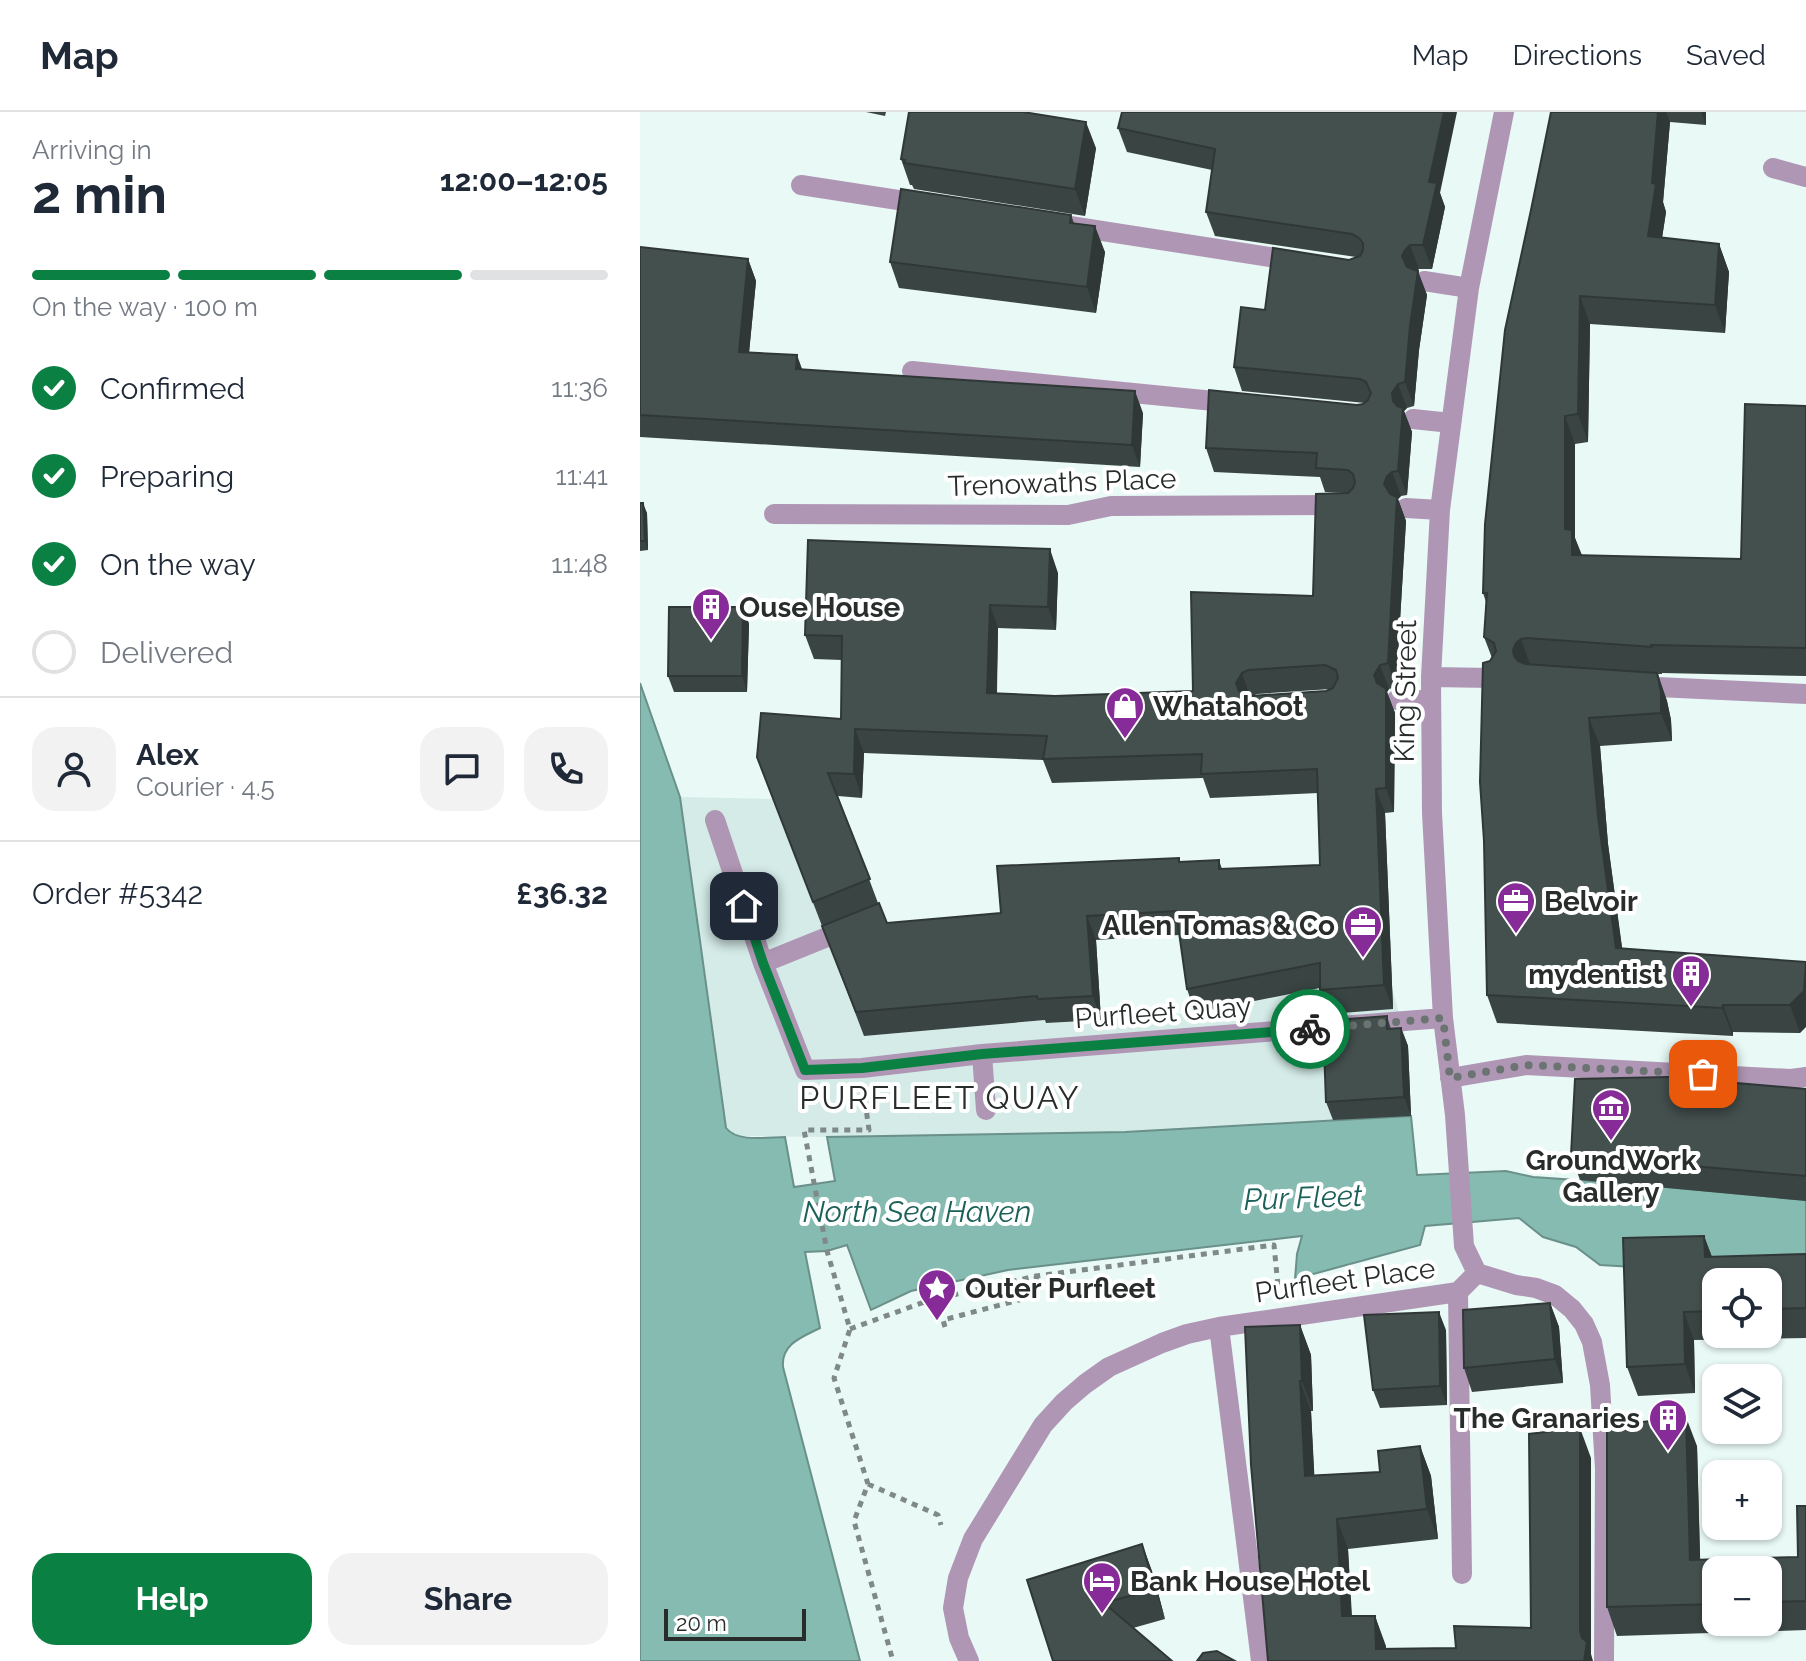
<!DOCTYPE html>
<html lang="en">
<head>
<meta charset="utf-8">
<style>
  body { margin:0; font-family:Raleway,sans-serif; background:#f2f2f3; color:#1f2937; height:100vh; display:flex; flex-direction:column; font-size:30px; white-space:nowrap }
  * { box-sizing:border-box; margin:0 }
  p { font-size:26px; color:#747a83 }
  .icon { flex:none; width:44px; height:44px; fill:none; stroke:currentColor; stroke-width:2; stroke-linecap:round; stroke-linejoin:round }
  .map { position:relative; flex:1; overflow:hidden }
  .sheet { display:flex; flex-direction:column; background:#fff; width:640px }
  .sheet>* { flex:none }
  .tools { position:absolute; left:1062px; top:1156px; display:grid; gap:16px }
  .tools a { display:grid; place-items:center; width:80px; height:80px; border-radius:16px; background:#fff; box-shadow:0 2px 6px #0004; font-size:40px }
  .scale { position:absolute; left:24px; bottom:20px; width:142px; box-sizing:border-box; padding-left:8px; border:4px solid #282d2c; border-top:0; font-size:22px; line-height:28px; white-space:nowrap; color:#282d2c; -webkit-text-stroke:6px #fff; paint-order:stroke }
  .pin { position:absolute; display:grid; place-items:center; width:68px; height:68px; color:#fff; margin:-34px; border-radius:16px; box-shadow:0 4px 12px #0006 }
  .courier { position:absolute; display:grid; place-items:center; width:80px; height:80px; margin:-40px; border:6px solid #0b8043; border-radius:50%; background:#fff; color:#222; box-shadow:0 2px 10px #0007 }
  .headline em { font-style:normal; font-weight:700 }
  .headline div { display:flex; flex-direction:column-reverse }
  .headline { display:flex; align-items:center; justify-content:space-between; height:136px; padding:0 32px }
  h1 { font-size:52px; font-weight:700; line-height:60px }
  .bar { display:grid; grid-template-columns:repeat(4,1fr); gap:12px 8px; align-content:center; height:96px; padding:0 32px }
  .bar i { height:10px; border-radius:6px; background:#e0e1e3 }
  .bar .selected { background:#0b8043 }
  .bar p { grid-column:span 4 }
  .line { display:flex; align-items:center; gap:20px; padding:0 32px; border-top:2px solid #e0e1e3 }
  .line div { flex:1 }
  .round { display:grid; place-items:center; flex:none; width:84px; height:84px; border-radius:24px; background:#f2f2f3 }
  ol { padding:0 32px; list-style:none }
  li { display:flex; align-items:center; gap:24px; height:88px }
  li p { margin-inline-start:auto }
  li .icon { padding:8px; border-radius:50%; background:#0b8043; color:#fff; stroke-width:4 }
  li:last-child { color:#747a83 }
  li i { width:44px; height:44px; border:4px solid #e0e1e3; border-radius:50% }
  .button { display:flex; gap:16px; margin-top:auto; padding:16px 32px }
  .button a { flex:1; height:92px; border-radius:24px; background:#0b8043; color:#fff; font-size:32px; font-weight:700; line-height:92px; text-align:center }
  .button a+a { background:#f2f2f3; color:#1f2937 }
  header { display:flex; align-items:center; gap:48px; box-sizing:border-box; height:112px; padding:0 40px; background:#fff; border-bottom:2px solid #e0e1e3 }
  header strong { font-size:38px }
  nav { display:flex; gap:44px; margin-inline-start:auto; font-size:28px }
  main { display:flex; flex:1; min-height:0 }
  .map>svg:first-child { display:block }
  .built { fill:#d4ebe7 }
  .water { fill:#86bbb2; stroke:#6a908a; stroke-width:2 }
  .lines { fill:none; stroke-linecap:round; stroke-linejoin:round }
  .path { stroke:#7f8987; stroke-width:5; stroke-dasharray:6 6; stroke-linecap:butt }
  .minor { stroke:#af96b4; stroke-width:20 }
  .wall { fill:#3a4543; fill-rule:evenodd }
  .shaded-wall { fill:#303837 }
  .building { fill:#44504e; stroke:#303837; stroke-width:2; fill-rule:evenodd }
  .done { stroke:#6c7473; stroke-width:8; stroke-dasharray:0 14.4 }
  .route { stroke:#0b8043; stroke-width:10 }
  .labels { text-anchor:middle; stroke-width:8; stroke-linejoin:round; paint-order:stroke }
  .street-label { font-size:28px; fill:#282d2c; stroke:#fff }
  .poi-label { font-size:28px; font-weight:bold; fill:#282d2c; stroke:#fff; text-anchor:start }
  .water-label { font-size:30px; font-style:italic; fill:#1b6159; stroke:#fff }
  .quarter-label { font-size:32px; letter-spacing:2px; fill:#282d2c; stroke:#fff }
</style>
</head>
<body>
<header>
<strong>Map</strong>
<nav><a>Map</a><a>Directions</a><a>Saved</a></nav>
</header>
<main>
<section class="sheet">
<div class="headline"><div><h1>2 min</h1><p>Arriving in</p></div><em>12:00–12:05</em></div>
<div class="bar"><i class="selected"></i><i class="selected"></i><i class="selected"></i><i></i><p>On the way · 100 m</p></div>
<ol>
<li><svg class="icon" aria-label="check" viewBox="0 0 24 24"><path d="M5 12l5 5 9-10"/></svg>Confirmed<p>11:36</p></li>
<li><svg class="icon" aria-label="check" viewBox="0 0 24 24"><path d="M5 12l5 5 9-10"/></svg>Preparing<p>11:41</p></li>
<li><svg class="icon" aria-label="check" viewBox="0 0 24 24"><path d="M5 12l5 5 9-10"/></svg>On the way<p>11:48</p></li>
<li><i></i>Delivered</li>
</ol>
<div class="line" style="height:144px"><a class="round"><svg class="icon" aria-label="person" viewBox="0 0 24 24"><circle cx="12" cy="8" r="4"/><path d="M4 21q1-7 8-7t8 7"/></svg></a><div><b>Alex</b><p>Courier · 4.5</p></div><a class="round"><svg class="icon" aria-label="chat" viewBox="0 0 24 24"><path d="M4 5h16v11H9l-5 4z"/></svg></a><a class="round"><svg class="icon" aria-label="phone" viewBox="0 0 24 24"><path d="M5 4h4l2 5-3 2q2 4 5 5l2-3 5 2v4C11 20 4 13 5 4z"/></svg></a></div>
<div class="line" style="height:104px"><div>Order #5342</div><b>£36.32</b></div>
<div class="button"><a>Help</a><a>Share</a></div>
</section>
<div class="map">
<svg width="1166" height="1549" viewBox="0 0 1166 1549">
  <rect width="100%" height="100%" fill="#e9f9f6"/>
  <path class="built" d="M40,685L133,687L224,924L406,908L407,911L555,901L662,880L752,876L768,934L691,939L693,1008L485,1020L187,1025L95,1024L86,1016Z"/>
  <path class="water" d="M0,571L40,685L86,1016C98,1031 128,1025 145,1025L154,1075L195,1069L187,1025L485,1020L771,1004L777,1063L866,1059L893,1065L996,1072L1166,1088V1171L1076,1170L994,1155L960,1153L936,1135L903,1125L879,1106L785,1114L780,1133L655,1167L657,1142L662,1124L368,1158L271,1179L231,1198L207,1133L187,1139L165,1140L180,1216C162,1225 141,1232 143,1255L220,1549H0Z"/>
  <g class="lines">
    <path class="path" d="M225,989L229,1018H164L187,1139L210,1217L194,1266L228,1372L214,1409L253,1549
      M305,1215L303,1208L398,1183L396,1164
      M210,1217L287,1189L396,1164L634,1133L638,1174
      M228,1372L298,1403L301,1413"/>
    <path class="minor" d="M1133,56L1166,65
      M161,73L284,92
      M430,114L656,149
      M784,169L829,176
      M272,259L594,291
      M773,307L811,311
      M766,396L800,398
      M134,402L428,403L471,394L701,393
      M791,565L853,566
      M996,574L1166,582
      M756,588H791
      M75,708L123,851L165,958L222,956L342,942L803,906
      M123,851L212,815
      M342,942L346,998
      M810,966L886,953L1151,967L1166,965
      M837,1161L824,1134L815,1003L803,906L792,701L791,565L800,398L829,176L864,0
      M837,1161L876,1173L896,1176L915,1183L932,1197L944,1212L952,1230L960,1273L965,1357L964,1549
      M818,1180L822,1462
      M579,1215L621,1549
      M329,1549L319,1526L313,1496L318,1466L333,1427L403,1313L424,1290L445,1272L469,1255L522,1231L547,1222L579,1215L818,1180L837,1161"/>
  </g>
  <path class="wall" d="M226,0H246L245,4Z
    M911,0H1066V13L1030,10L1023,90L1026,100L1022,126L1079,132L1089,160L1085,221L950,212L948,330L935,332V426L942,443L1101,447L1166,294V564L1022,561V562H1018L1027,589L1031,608L1032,629L960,634L968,732L982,837L1166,850L1160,921L1093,920V924L857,911L847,883L850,549L852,546L844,525L846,490L843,481L891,98Z
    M478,16L800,81L805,95L792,157H779L777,158L787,183L779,238L774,294L767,296L764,299L772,320L767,383L761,384L758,387L766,409L756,575L749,577L747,580L755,601L754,700L745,701L753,897L689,902L680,876L555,901L547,877L539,823L456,828L461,908L406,911L405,908L224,924L182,814L247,811L361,801L539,746L540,750L579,748L582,757L680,753L678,681L570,686L563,666L412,671L403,648L224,641L222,686L198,684L238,791L182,814L117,645L201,607L202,548L174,547L165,523L418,461L416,518L358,516L357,582L415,584L553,579L673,484L704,381L685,380L680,365L574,360L566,336L725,291L602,279L594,255L625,198L709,148L716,145L575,124L566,100L572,58L487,40ZM691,577L686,579L612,584L617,582Z
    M456,36L445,104L274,77L272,73H270L261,47Z
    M431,103L434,111L465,140L456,201L259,176L250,150Z
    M0,135L108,147L116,169L109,240L162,258L503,301L500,355L0,325Z
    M0,391L7,401L8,438L0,439Z
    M103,495L109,512L107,580H34L28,564Z
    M747,904L751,917L761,916L768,934L771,1004L693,1008L686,990Z
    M1075,969L1166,977V1089L940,1068L931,1043Z
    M1064,1124L1072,1145L1166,1142V1226L1054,1228L1055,1281L998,1284L987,1255ZM1076,1170H1128V1222H1076Z
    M910,1191L919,1215L923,1271L832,1280L824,1256Z
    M660,1213L671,1243L673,1299H671L674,1363L740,1360L780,1334L791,1364L798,1427L708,1437L712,1504H735L746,1537L816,1536L891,1516L951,1346V1542L628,1549Z
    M806,1218L807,1293L740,1296L733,1278Z
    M1057,1334L1060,1448L1158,1445L1166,1394V1518L977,1524L967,1495ZM1076,1458H1128V1510H1076Z
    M502,1432L513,1462L525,1507L493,1516L413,1549Z"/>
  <path class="shaded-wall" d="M804,0H817L800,81L805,95L792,157L783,133L789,70Z
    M1018,0H1026L1030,10L1023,90L1026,100L1018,152L1008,124Z
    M1061,0H1066V13Z
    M446,10L456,36L445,104L435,77Z
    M455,114L465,140L456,201L447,175Z
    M1079,132L1089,160L1085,221L1075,193Z
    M770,133L779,157L773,162L771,168L762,144L765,138Z
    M108,147L116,169L107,262L99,240Z
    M778,159L787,183L779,238L774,294L765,270L770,214Z
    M940,184L950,212L948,330L938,302Z
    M157,243L165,265L156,257Z
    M758,272L767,296L764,299L772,320L767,383L758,359L752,281Z
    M495,279L503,301L500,355L492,333Z
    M925,304L935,332V426L942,445L932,443L925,417Z
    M752,360L761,384L758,387L766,409L756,575L748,551L753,396L744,372L747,364Z
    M3,391L7,401L8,438L5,429Z
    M410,437L418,461L416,518L408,495Z
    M350,493L358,516L356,605L347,581Z
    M103,495L109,512L107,580L102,564Z
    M881,527L891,555L886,559L874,544L873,538L876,531Z
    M740,553L749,577L747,580L755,601L754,700L746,676L734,563Z
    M602,561L610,585L608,603L596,571Z
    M1017,561L1027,589L1031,608L1032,629L1021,601Z
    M949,606L960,634L968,732L986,864L976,836L958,705Z
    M215,617L224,641L222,686L214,662Z
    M736,677L745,701L753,897L744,873Z
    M447,804L456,828L461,908L453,884Z
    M1166,851V915L1160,921L1150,893Z
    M1083,893L1093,920V924L1082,896Z
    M761,916L768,934L771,1004L764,985Z
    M1064,1124L1075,1153L1065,1145Z
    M910,1191L919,1215L923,1271L915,1247Z
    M799,1200L806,1218L807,1293L800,1274Z
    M1044,1200L1054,1228L1055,1281L1045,1252Z
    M660,1213L671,1243L673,1299L662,1269Z
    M660,1269L671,1299L676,1394L665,1364Z
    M1046,1305L1057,1334L1061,1477L1050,1448Z
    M940,1316L951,1346V1542L953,1549H944L940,1519Z
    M780,1334L791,1364L798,1427L787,1397Z
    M697,1407L708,1437L713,1534L702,1504Z
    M502,1432L513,1462L525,1507L515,1477Z
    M735,1504L746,1534V1549L736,1537Z"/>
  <path class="building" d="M269,0H383L446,10L435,77L264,51L265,48L261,47Z
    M482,0H804L789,70L797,71L783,133H770L765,138L762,144L767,155L778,159L770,214L765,270L758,272L752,281L753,289L757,294L763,296L758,359L752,360L747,364L744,372L750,382L757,385L748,551L740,553L734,563L737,571L746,577V676L736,677L744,873L680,878V851L547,877L536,799L447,804L453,884L398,887L397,884L216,900L182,814L239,791L247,811L361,801L357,754L539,746V750L579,748V757L680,753L677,657L561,662L562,642L403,647L407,624L215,617L214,662L188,661L230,767L173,790L117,645L121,601L201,607L202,524L165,523L168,428L410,437L408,495L350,493L347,581L415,584L553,579L551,480L673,484L676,382L708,381L713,376L715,370L713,362L708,358L676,356L677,341L566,336L569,278L717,293L723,292L728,288L731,281L726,270L720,267L594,255L601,195L625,198L633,136L709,148L720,144L723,138V131L719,126L712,122L566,100L575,37L478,16ZM685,553L696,558L698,566L693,576L686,579L609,584L599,579L596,571L602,561L608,558Z
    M911,0H1018L1012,71L1016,72L1008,124L1079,132L1075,193L940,184L938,302L925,304V417L932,418V443L1101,447L1105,292L1166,294V536L1011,533L1012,535L887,526L881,527L876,531L873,538L874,544L878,549L885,552L1017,561L1021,580V601L949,606L958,705L976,836L1166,850L1164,879L1150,893H1083L1082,896L847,883L844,729L840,670L843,551L850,549L856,539L854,531L844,525L847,481H843L845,412L865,218L891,98Z
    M261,77L431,103L430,111L455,114L447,175L250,150Z
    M0,135L108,147L99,240L157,243L156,257L495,279L492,333L0,303Z
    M0,391H3L5,429H0Z
    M29,495H103L102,564H28Z
    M747,904V917L761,916L764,985L686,990L683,909Z
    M1073,964V969L1166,977V1064L931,1043L935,967Z
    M1064,1124L1065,1145L1166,1142V1196L1128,1197V1170H1076V1199L1044,1200L1045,1252L987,1255L983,1126Z
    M910,1191L915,1247L824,1256L823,1198Z
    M799,1200L800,1274L733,1278L724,1203Z
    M660,1213L662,1269H660L665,1364L740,1360L738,1339L780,1334L787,1397L697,1407L702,1504H735L736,1537L816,1536L814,1514L891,1516L889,1322L940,1316V1519L942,1526L947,1530L944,1549H628L611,1353L605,1215Z
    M1046,1305L1050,1448L1158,1445L1157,1394H1166V1489L1128,1490V1458H1076V1492L967,1495V1314Z
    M502,1432L515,1477L464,1491L532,1549H413L387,1468Z
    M577,1539L595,1549H557L563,1541Z"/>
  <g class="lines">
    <path class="done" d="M670,917L803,906L810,966L886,953L1063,962"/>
    <path class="route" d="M104,794L123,851L165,958L222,956L342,942L670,917"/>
  </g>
  <defs>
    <g id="building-pin" transform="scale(2)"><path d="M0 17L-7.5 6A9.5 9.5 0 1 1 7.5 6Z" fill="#862b97" stroke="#fff"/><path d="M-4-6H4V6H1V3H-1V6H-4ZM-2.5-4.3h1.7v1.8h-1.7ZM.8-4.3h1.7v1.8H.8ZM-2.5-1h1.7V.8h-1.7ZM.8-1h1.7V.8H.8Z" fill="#fff"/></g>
    <g id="shop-pin" transform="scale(2)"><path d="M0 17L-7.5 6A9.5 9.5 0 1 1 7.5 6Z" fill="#862b97" stroke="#fff"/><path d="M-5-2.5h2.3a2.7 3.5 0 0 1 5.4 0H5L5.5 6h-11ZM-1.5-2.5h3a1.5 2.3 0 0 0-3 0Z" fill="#fff"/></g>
    <g id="office-pin" transform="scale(2)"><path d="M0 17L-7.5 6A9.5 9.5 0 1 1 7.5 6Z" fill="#862b97" stroke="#fff"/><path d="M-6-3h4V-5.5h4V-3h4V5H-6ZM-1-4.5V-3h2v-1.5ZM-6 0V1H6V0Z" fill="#fff"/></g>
    <g id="museum-pin" transform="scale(2)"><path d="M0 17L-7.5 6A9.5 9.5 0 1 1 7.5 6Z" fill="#862b97" stroke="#fff"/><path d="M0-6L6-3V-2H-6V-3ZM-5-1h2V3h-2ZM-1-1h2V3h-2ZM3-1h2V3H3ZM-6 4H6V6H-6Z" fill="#fff"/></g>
    <g id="sight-pin" transform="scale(2)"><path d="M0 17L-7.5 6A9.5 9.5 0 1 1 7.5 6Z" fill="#862b97" stroke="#fff"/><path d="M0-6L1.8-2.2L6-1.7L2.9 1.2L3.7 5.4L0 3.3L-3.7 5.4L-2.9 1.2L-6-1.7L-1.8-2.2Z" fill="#fff"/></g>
    <g id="hotel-pin" transform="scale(2)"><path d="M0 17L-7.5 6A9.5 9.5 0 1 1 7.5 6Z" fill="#862b97" stroke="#fff"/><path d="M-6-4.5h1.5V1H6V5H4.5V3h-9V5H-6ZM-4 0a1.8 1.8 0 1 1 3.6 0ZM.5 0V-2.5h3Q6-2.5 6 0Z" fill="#fff"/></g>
  </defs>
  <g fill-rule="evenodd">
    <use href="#building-pin" x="71" y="495"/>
    <use href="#shop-pin" x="485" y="594"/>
    <use href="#office-pin" x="876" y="789"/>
    <use href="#office-pin" x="723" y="813"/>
    <use href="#building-pin" x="1051" y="862"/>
    <use href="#museum-pin" x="971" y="996"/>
    <use href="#sight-pin" x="297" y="1176"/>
    <use href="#building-pin" x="1028" y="1306"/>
    <use href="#hotel-pin" x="462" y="1469"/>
  </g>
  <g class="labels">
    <g class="street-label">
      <text transform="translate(422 370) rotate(-2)" y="10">Trenowaths Place</text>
      <text transform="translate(765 579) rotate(-89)" y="10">King Street</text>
      <text transform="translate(523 900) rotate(-4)" y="10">Purfleet Quay</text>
      <text transform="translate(705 1168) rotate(-8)" y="10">Purfleet Place</text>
    </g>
    <g class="poi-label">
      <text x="99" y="505">Ouse House</text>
      <text x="513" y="604">Whatahoot</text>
      <text x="904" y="799">Belvoir</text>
      <text x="695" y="823" text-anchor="end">Allen Tomas &amp; Co</text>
      <text x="1023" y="872" text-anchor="end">mydentist</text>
      <text x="971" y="1058" text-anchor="middle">GroundWork<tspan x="971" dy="32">Gallery</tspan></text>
      <text x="325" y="1186">Outer Purfleet</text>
      <text x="1000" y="1316" text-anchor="end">The Granaries</text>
      <text x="490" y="1479">Bank House Hotel</text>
    </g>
    <g class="water-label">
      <text transform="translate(663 1086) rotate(-2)" y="10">Pur Fleet</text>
      <text x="277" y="1110">North Sea Haven</text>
    </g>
    <g class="quarter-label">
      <text x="300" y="997">PURFLEET QUAY</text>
    </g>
  </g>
</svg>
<div class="tools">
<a><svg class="icon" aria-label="locate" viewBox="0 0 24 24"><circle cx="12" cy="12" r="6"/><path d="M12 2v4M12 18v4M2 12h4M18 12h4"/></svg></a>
<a><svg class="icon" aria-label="layers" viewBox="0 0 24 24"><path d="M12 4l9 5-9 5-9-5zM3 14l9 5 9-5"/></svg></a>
<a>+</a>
<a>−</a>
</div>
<div class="scale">20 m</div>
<div class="pin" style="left:1063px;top:962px;background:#ea580c"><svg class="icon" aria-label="bag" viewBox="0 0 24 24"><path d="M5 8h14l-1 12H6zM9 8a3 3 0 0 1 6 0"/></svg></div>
<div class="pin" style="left:104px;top:794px;background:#1f2937"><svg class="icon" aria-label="home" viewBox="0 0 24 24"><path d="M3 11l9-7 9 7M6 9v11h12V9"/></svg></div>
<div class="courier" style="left:670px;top:917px"><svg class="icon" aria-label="bike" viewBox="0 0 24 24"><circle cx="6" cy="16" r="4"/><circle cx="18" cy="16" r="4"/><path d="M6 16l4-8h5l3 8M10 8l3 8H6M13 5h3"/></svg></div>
</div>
</main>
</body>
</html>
